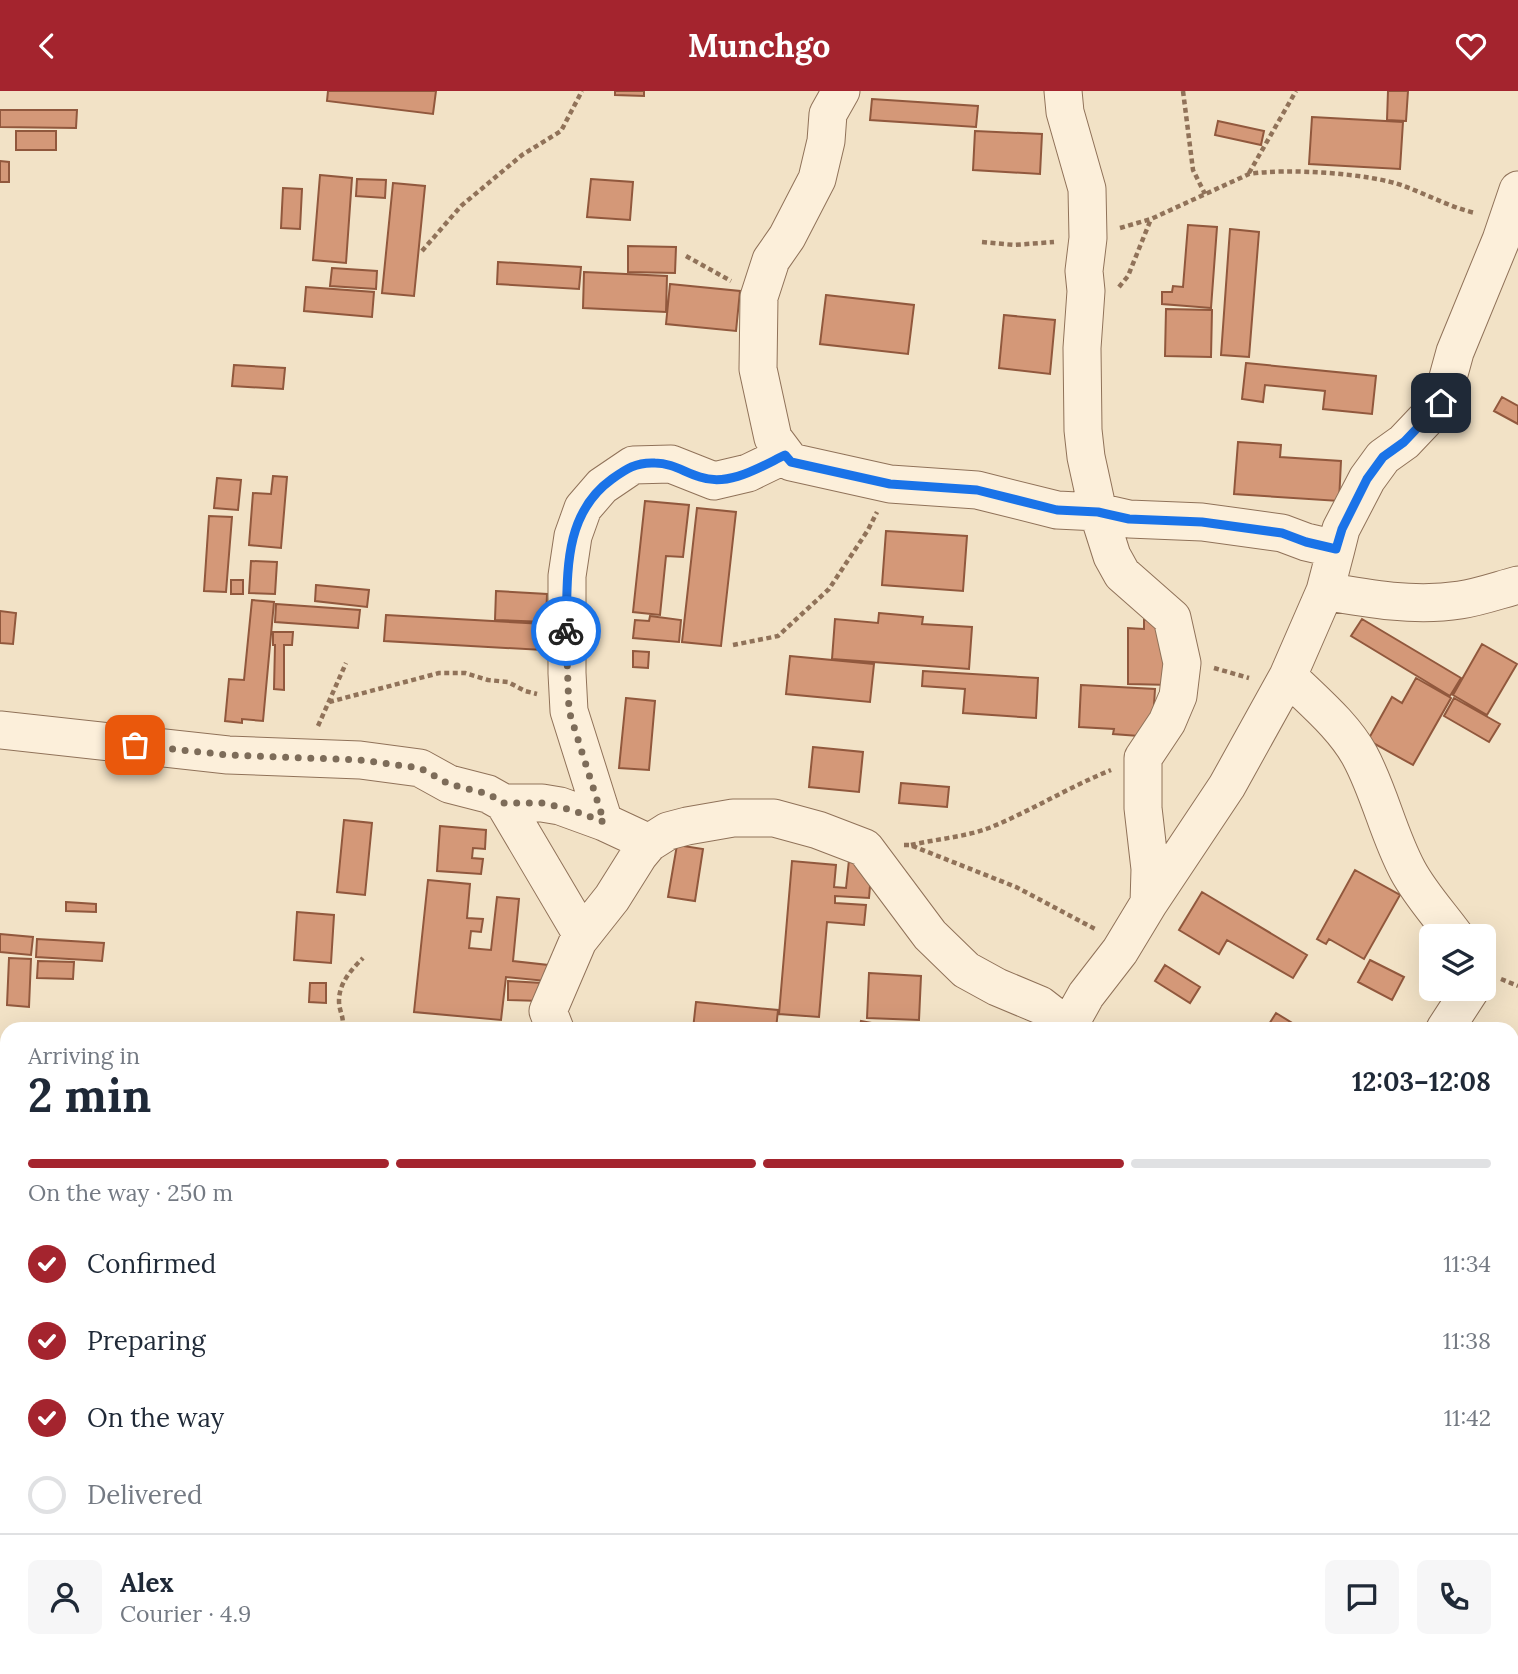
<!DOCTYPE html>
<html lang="en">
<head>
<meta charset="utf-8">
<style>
  body { margin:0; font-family:Lora,serif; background:#f6f6f7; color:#1f2937; height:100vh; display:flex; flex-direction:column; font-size:26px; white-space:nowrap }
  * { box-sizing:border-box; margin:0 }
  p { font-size:23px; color:#747a83 }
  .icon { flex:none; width:38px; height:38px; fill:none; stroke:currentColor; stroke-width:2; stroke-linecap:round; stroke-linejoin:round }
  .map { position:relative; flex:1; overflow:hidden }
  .details { position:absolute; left:0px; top:931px; width:1519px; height:653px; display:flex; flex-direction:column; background:#fff; border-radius:21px 21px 0 0; box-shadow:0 7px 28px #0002 }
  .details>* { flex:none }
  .tools { position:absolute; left:1419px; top:833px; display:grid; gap:14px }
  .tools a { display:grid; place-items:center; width:77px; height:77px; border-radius:10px; background:#fff; box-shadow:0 7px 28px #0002; font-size:35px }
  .pin { position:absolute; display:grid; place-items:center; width:60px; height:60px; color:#fff; margin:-30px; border-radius:14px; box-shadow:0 4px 10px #0006 }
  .courier { position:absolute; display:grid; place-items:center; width:70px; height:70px; margin:-35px; border:5px solid #1a73e8; border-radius:50%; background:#fff; color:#222; box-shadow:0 2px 9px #0007 }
  .overview em { font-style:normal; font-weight:800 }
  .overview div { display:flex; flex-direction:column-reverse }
  .overview { display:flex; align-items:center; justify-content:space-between; height:119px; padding:0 28px }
  h1 { font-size:46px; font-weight:800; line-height:52px }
  .bar { display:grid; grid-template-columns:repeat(4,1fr); gap:10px 7px; align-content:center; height:84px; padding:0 28px }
  .bar i { height:9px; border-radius:5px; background:#e0e1e3 }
  .bar .selected { background:#a4242e }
  .bar p { grid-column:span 4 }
  .line { display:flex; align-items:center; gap:18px; padding:0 28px; border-top:2px solid #e0e1e3 }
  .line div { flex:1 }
  .round { display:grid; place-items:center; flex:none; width:74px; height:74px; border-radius:10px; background:#f6f6f7 }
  ol { padding:0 28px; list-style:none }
  li { display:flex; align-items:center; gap:21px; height:77px }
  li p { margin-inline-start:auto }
  li .icon { padding:7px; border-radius:50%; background:#a4242e; color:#fff; stroke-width:4 }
  li:last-child { color:#747a83 }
  li i { width:38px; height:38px; border:4px solid #e0e1e3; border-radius:50% }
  header { display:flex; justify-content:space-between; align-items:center; height:91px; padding:0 28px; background:#a4242e; color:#fff; font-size:32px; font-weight:800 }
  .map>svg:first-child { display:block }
  .building { fill:#d49878; stroke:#91583d; stroke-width:2 }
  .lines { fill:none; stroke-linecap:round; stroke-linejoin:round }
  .minor-casing { stroke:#907259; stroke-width:39 }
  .path { stroke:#907259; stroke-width:4.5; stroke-dasharray:5 3.5; stroke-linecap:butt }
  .minor { stroke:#fcefda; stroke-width:37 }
  .done { stroke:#7d6c59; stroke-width:7; stroke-dasharray:0 12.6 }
  .route { stroke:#1a73e8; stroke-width:9 }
</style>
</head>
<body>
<header><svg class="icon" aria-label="back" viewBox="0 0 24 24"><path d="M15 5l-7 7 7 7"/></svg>Munchgo<svg class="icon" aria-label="heart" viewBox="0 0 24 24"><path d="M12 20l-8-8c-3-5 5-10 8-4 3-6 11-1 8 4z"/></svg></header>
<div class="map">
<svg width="1518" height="1583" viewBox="0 0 1518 1583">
  <rect width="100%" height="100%" fill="#f2e2c6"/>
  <path class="building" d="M328,0H436L433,23L327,10Z
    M615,0H644V5L615,4Z
    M1388,0H1408L1406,30L1387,29Z
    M872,8L978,15L976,36L870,29Z
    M0,19H77L76,37L0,36Z
    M1312,26L1403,31L1400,78L1309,73Z
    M1218,30L1264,40L1261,54L1215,44Z
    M16,40H56V59H16Z
    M975,40L1042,43L1040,83L973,79Z
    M0,70L9,71V91H0Z
    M320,84L352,87L346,172L313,169Z
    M357,88L386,89L385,107L356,105Z
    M591,88L633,91L630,129L587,126Z
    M393,92L425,95L414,205L382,202Z
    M283,97L302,98L300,138L281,137Z
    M1188,134L1217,136L1211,217L1162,213V201H1172L1173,195L1183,196Z
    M1230,138L1259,141L1249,266L1221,264Z
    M628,155L676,156L675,182L628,181Z
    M498,171L581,176L579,198L497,193Z
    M332,177L377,180L376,198L330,195Z
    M584,181L667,185L666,221L583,217Z
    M670,193L740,200L736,240L666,233Z
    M306,196L374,201L372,226L304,220Z
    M826,204L914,214L908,263L820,253Z
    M1166,218L1212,219L1211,266L1165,265Z
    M1004,224L1055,229L1050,283L999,277Z
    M1246,272L1376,285L1372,323L1323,318L1325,300L1265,294L1263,311L1242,308Z
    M234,274L285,277L283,298L232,295Z
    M1502,306L1518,315V333L1494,320Z
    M1238,351L1281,354L1280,366L1341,370L1339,410L1234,403Z
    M273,385L287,386L281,457L249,454L253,402L271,403Z
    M217,387L241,389L238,419L214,417Z
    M645,410L689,414L683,466L666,465L660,524L633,521Z
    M697,417L736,421L721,555L682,551Z
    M209,425L232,426L226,501L204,500Z
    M886,440L967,445L963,500L882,494Z
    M251,470L277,471L275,503L249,502Z
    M231,489H243V503H231Z
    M316,494L369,499L367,516L315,510Z
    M496,500L547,503L546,531L495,529Z
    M252,509L274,511L263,630L242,628V632L225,630L229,588L244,589Z
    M276,513L360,519L358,537L275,531Z
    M0,520L16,522L13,553L0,552Z
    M879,522L923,526L922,533L972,536L969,578L832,568L835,528L878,532Z
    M386,524L544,533L543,559L384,550Z
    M650,525L681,529L679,551L633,547L635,529L649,530Z
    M1362,528L1461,587L1450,605L1351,545Z
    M1144,529H1173L1172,594L1128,593V537L1144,538Z
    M273,541H293L292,554H284V599L274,598L275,554H273Z
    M1482,553L1517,573L1487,624L1453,604Z
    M633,560L649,561L648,577L633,576Z
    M790,565L874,573L870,611L786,603Z
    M923,580L1038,587L1036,627L963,622L965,598L922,595Z
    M1416,587L1451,607L1413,674L1368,649L1392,606L1402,612Z
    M1081,594L1155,598L1152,646L1113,643L1114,638L1079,636Z
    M626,607L655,610L649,679L619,677Z
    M1454,607L1500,633L1489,651L1444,625Z
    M813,656L863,661L859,701L809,696Z
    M901,692L949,696L947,716L899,712Z
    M344,729L372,732L365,804L337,801Z
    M440,735L486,739L485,758L473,757L472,767L483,768L481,783L437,780Z
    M677,754L703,758L695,810L668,806Z
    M849,769L872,771L869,807L835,805V812L866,814L864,834L827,831L819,926L779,923L792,770L836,774L834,796L846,797Z
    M1355,779L1400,804L1364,868L1329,848L1326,853L1317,848Z
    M428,789L470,793L467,827L483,828L481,841L471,840L469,857L491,859L497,806L519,808L513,870L548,874L546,890L506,886L501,929L414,921Z
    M1202,801L1307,864L1293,887L1227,849L1219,863L1179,839Z
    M66,811L96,813V821L66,820Z
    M297,821L334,824L331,872L294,869Z
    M0,843L33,846L31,864L0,861Z
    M37,848L104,852L102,870L36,866Z
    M9,867L31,868L29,916L7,914Z
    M1370,869L1404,886L1392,909L1358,891Z
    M38,870L74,871L73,888L37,887Z
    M1165,874L1200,896L1190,912L1155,890Z
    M869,882L921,885L919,929L867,927Z
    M508,890L542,892L541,910L508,909Z
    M310,892H326V912L309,911Z
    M696,911L778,919L776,938H693Z
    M1276,922L1302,938H1266Z
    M861,930L904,938H859Z
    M5,1074H7V1114H3Z
    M1,1127L7,1128V1149H0Z
    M0,1155L7,1156V1174L0,1173Z
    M0,1177L7,1178V1242H0Z
    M1517,1186H1518V1224L1512,1221V1195Z
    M1512,1386L1518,1389V1430L1512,1427Z
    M0,1491L7,1495V1516L0,1513Z
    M0,1540L7,1544V1561L0,1574Z
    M152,1577H182L180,1583H150Z
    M236,1577H254L252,1583H234Z
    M759,1577H804L802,1583H775Z
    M808,1577H828L826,1583H806Z
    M833,1577H850L848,1583H830Z
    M1324,1577H1387L1384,1583H1336Z"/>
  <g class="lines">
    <g class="minor-casing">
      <path id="minor" d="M841,0L828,23L826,50L817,88L787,146L771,169L759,206L758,278L773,347L791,371L890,393L977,399L1057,419L1098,421L1129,428L1202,431L1282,442L1306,451L1336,458L1325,500L1288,585
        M1063,0L1065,21L1087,98L1088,147L1084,180L1086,200L1082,257L1083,339L1086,366L1098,421L1112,465L1122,483L1172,527L1182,572L1178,605L1167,631L1143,667V717L1150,778L1149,812
        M1336,458L1341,438L1367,388L1383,366L1404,351L1441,312L1455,261L1501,149L1518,99
        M1325,500C1369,508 1415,516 1460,509C1480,506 1499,499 1518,494
        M0,639L228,664L360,669L420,677L449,693L488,703L504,712L582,844
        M504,712H542L560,715L604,731
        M649,752L604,731L569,620L567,582V485L573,445L583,417L602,395L633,374L671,373L714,390L748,382L785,364
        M555,938L548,920L578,850L612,807L639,764L649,752L668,740L687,735L733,727H774L818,739L865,757L930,844L966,879L997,896L1040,914L1067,935
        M1067,938L1086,904L1120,860L1149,812L1227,695L1288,585C1313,610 1343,634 1360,665C1380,702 1388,743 1408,780C1421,804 1439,823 1455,845
        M1445,938L1471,898
        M1512,1012L1518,1007
        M0,1326L7,1334
        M532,1577L546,1583
        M1146,1583L1150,1577"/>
    </g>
    <path class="path" d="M1183,0L1193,79L1205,103
      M1249,82L1296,0
      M1120,137L1151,128L1249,83C1286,77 1369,82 1404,95C1428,104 1450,116 1475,122
      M982,151L1014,154L1054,151
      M422,160L461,115L522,64L561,40L582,0
      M686,165L731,190
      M1119,196L1128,185L1151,128
      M733,554L778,545L829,498L868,439L877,421
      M1214,577L1249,587
      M329,611L439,582H465L488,589L508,591L525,600L537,603
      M318,635L346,572
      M904,754H910L1016,796L1097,839
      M911,754C936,748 965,746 989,737C1031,720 1069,696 1111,679
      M1501,888L1518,895
      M342,938C345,926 339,921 339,910C339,892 351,879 363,867
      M1512,1454L1518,1458
      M668,1577V1583
      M1092,1577L1096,1583
      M1236,1583L1244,1581L1249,1583"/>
    <use href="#minor" class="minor"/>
  </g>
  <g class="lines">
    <path class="done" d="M135,654L228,664L360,669L420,677L449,693L488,703L504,712H542L572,719L604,731L569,620L566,540"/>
    <path class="route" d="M566,540C568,485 562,424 612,388C626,378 636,371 655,372C672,372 684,381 700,386C729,396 760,376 785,364L791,371L890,393L977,399L1057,419L1098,421L1129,428L1202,431L1282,442L1306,451L1336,458L1342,438L1367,388L1383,366L1404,351L1441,312"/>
  </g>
</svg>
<div class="tools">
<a><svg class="icon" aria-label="layers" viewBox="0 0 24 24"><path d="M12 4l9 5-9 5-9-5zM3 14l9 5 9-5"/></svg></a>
</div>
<div class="pin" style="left:135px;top:654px;background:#ea580c"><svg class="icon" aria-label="bag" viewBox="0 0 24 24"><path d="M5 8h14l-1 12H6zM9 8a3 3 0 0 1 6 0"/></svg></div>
<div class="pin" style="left:1441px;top:312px;background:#1f2937"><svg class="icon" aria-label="home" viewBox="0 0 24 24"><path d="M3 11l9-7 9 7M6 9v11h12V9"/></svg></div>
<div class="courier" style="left:566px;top:540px"><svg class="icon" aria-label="bike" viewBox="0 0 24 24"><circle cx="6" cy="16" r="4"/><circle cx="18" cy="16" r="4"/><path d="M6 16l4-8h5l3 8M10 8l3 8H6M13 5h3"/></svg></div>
<section class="details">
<div class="overview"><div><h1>2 min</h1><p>Arriving in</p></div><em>12:03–12:08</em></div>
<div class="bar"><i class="selected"></i><i class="selected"></i><i class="selected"></i><i></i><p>On the way · 250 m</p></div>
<ol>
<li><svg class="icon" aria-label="check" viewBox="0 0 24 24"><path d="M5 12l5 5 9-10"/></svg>Confirmed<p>11:34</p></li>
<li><svg class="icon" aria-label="check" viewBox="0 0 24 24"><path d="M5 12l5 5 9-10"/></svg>Preparing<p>11:38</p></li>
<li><svg class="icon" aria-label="check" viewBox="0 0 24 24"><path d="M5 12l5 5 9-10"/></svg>On the way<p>11:42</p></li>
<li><i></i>Delivered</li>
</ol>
<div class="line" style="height:126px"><a class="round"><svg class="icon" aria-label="person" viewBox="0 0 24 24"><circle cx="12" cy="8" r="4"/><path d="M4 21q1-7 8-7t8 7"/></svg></a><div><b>Alex</b><p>Courier · 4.9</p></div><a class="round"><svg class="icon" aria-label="chat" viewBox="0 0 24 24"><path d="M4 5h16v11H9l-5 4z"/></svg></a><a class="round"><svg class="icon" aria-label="phone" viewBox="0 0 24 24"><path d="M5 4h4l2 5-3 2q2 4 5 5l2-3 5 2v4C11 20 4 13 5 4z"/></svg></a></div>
</section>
</div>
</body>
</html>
